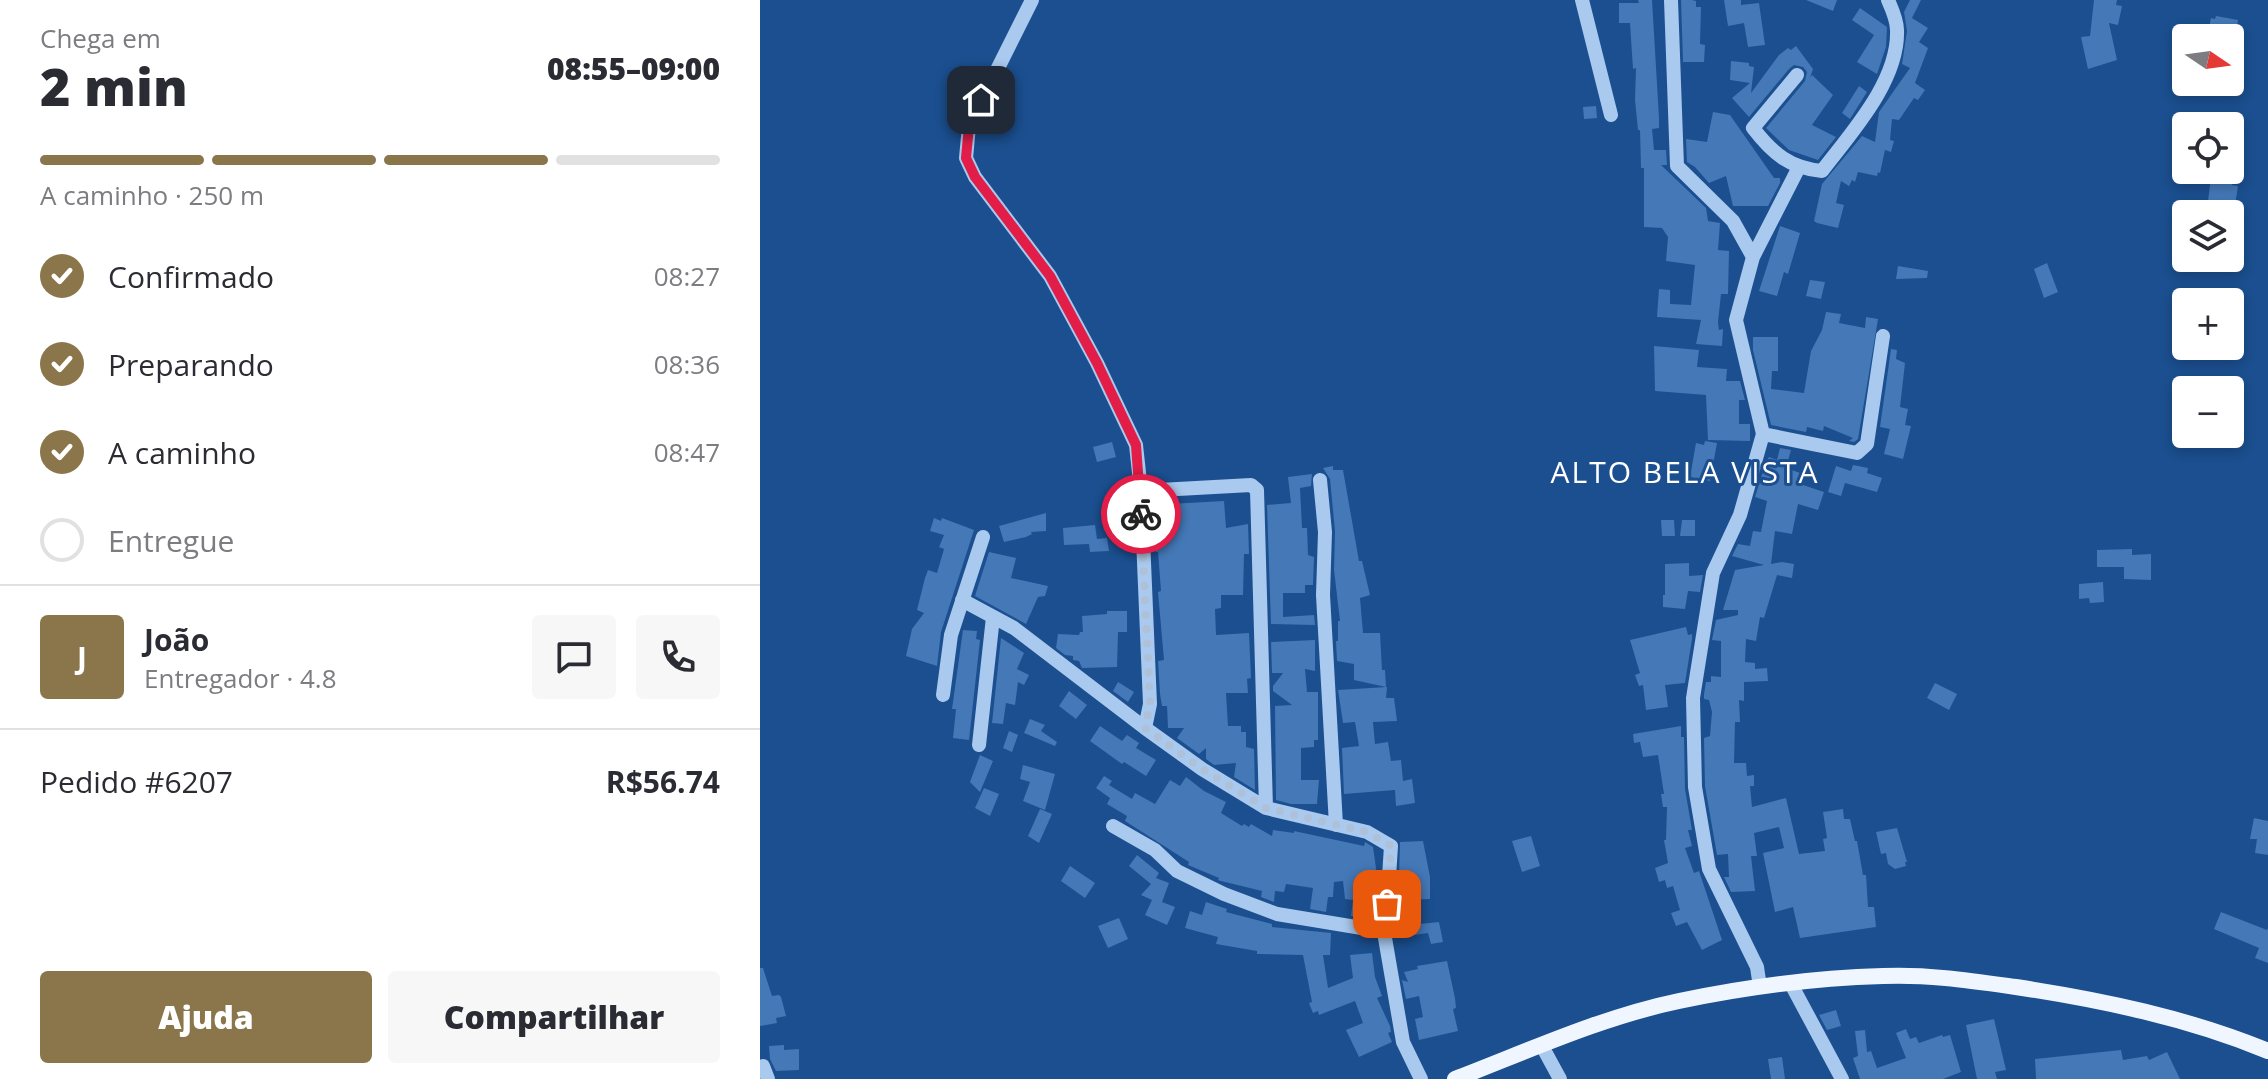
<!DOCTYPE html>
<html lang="pt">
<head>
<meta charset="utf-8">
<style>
  body { margin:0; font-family:"Open Sans",sans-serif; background:#f7f7f7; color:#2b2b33; height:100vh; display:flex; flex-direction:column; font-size:30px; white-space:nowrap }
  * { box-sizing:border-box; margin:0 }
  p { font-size:26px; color:#7c7c81 }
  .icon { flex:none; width:44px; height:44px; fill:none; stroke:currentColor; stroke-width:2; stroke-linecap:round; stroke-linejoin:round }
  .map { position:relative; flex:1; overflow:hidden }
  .side { display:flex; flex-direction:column; background:#fff; width:760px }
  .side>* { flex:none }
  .needle { width:52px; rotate:103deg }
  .buttons { position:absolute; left:1412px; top:24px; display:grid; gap:16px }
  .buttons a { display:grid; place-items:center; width:72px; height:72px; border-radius:8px; background:#fff; box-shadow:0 4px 12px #0003; font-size:40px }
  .pin { position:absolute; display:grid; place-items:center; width:68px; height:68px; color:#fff; margin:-34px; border-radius:16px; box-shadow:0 4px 12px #0006 }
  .courier { position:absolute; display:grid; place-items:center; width:80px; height:80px; margin:-40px; border:6px solid #e11d48; border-radius:50%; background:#fff; color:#222; box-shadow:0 2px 10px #0007 }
  .headline em { font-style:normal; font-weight:800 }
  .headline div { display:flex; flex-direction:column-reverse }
  .headline { display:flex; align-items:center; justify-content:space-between; height:136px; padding:0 40px }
  h1 { font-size:52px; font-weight:800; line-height:60px }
  .bar { display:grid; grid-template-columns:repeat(4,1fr); gap:12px 8px; align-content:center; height:96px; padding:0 40px }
  .bar i { height:10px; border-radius:6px; background:#e1e1e2 }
  .bar .current { background:#8a764a }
  .bar p { grid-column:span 4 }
  .line { display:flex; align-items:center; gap:20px; padding:0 40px; border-top:2px solid #e1e1e2 }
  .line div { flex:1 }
  .round { display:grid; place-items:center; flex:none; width:84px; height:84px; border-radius:8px; background:#f7f7f7 }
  ol { padding:0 40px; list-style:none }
  li { display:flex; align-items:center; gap:24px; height:88px }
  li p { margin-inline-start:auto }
  li .icon { padding:8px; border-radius:50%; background:#8a764a; color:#fff; stroke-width:4 }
  li:last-child { color:#7c7c81 }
  li i { width:44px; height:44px; border:4px solid #e1e1e2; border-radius:50% }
  .button { display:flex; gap:16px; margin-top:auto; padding:16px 40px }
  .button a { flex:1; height:92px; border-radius:8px; background:#8a764a; color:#fff; font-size:32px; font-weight:800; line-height:92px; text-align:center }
  .button a+a { background:#f7f7f7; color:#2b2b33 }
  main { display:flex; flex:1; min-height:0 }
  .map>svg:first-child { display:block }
  .building { fill:#4478b7 }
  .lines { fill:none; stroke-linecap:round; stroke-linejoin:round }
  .minor { stroke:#a9c9ee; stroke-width:14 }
  .major { stroke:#f0f6ff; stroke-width:16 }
  .done { stroke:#afc1d8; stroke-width:8; stroke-dasharray:0 14.4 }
  .route { stroke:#e11d48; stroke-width:10 }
  .labels { text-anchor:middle; stroke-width:6; stroke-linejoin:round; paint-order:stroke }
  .neighbourhood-label { font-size:30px; letter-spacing:2px; fill:#fff; stroke:#1b4f8f }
</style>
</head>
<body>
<main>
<section class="side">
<div class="headline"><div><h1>2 min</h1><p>Chega em</p></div><em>08:55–09:00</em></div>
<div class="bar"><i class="current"></i><i class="current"></i><i class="current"></i><i></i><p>A caminho · 250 m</p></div>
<ol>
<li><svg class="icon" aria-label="check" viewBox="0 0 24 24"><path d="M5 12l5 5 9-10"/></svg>Confirmado<p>08:27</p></li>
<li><svg class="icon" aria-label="check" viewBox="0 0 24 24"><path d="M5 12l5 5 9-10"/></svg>Preparando<p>08:36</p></li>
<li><svg class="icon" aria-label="check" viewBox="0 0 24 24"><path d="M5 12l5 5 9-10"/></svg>A caminho<p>08:47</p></li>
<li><i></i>Entregue</li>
</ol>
<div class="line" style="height:144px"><b class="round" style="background:#8a764a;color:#fff">J</b><div><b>João</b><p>Entregador · 4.8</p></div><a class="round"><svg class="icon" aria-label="chat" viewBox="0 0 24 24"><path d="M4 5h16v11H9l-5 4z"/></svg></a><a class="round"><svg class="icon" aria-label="phone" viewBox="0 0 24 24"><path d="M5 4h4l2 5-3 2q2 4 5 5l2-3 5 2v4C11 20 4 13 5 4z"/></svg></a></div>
<div class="line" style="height:104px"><div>Pedido #6207</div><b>R$56.74</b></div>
<div class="button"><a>Ajuda</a><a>Compartilhar</a></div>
</section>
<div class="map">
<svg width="1508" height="1079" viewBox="0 0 1508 1079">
  <rect width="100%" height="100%" fill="#1b4f8f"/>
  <path class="building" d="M878,0H892L899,118V128L892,129L894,150H906L907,165H901L946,208L948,221L960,223L958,250L969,251L968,294H961L958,322L959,330L963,329L962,346L936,344L941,320L897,317L899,289L910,290V304L931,305L935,265L906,261L908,237L902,228L884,227V168H881L880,130H878L875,100L876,68L873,69L870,23H859V3H879Z
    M921,0H932L936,1V7H941L940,44L945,45L944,62H923Z
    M964,0H981V5L999,3L1005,45L988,47L984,23L968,26Z
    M1046,0H1077L1073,11Z
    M1150,0H1161L1152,18L1168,28L1159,42L1168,48L1155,83L1165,90L1158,100L1154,98L1139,120L1132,119L1130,140L1134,141L1131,152L1125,150L1120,173L1118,172L1117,176L1098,172L1095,182L1092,180L1089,186L1081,181L1076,203L1084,205L1078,228L1057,223L1054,221L1062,184L1102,136L1115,142L1119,112L1150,68L1142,64L1147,31L1144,12Z
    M1334,0H1357L1356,5L1362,6L1358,25L1349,23L1357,60L1328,69L1321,37L1330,36Z
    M1100,8L1127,27L1126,47L1117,74L1097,62L1114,35L1092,20Z
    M1456,16L1478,20L1476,32L1449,28L1451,18L1455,19Z
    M1036,46L1053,69L1050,78L1052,75L1073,95L1052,125L1076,137L1058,160L1029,150L1006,128L1045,81L1047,72L1043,67L1034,65L1029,69L989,117L972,98L990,83L970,80L971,61L989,63V66L994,67L991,93L1019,55L1028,48L1031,50Z
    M1099,86L1107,92L1090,119L1082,113Z
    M836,106L837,118L824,119L823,107Z
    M953,112L970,115L1014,178H1020V183L1008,206H973L966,176L949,183L935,167L927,162L926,139L947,142Z
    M1452,170H1474L1472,185L1478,186L1475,205L1448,201Z
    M1020,226L1040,233L1028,274L1024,272L1017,296L999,291Z
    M1287,263L1298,292L1284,298L1274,269Z
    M1138,266L1168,271L1167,278L1136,279Z
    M1050,280L1065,282L1061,299L1046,296Z
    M1066,312L1081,314L1079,323L1105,328L1106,317L1118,319L1098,439L1094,442L1089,441L1093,438L1064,426L1063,431L1047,427L1046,432L1011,425L993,350V337H1018V371H1012L1011,389L1044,393L1051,351L1062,330Z
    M894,346L939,350L937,367L967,369L966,381H980L985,400H979V424H990V441L948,440L946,395L895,391Z
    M1131,349L1137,350L1136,359L1145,363L1140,407L1148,409L1145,425L1151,426L1143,459L1124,454L1130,429L1120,427Z
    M945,441L957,443L950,481L930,477L936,443L944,445Z
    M352,442L356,457L337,462L333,447Z
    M1020,448L1031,450L1026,468L1043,474L1040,484L1064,492L1058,510L1038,504L1032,534L1015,531L1011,564L1022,562L1034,564L1032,578L1017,575L1004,618L1000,617L996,641L986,639L985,662L995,663V669L1007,668L1008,681L984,682V701L979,700L980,722H975L974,763H986L987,776L994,775V786H990L992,807L1026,798L1039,854L1065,851L1063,839L1067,838L1063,812L1083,809L1084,819H1090L1095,841H1097L1103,875H1106L1108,907H1114L1116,927L1040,938L1033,907L1015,912L1003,853L1024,848L1019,827L994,833L997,856H991L995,891L971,892L964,877H969L968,854L957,855L945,786L944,738L950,736L952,712L949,700L944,699V694L946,682H951V676L961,677V641L952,640L956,620L978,615V610H963L975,570L1004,565L972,556L978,544L990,546L993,531L1001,532L1007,501L995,497L1006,462L1009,457L1017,460Z
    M1093,465L1108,468L1107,473L1122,478L1117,492L1085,483L1081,496L1068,492L1076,466L1091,471Z
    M573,466V470H583L599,561H602L610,595L600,598L603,633H620L622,670H625L626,687L594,680V664L577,661L576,641H578V621H580L574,570L575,531L570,479L563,468Z
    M552,474L551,486L540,488L542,528H547L548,555L554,557L553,585H545V593H523V617L554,615L555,625L511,624L507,505L531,503L528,477Z
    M464,501L466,528L488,524L489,554H484L483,595H461V608L455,609L456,635L489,633L491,678L487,679L488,693H466L468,726H481V732H486V747L494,749L495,790L474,777L476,763L454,765L446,759V748L439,754L417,738L424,728H408L407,706H402L400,694L398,661L404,660L398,592L401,591L398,552H396V546L393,547L392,505Z
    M286,513V531L271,532L272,534L266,537L244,542L239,526Z
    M174,518L181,521L182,518L214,530L181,632L177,666L146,656L152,629L164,613L157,610L165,578L168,570L177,573L184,549L179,547L184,535L170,531Z
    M901,520H914L915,536H902Z
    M922,520H935V536H920Z
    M335,525L337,539L347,538L349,551L330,552L329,544L304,545L303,528Z
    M1372,549V555L1391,554V580L1364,579V567H1337V550Z
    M229,552L256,558L251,578L288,586L285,596L278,597L266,624L215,596Z
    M929,563V576L943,575L940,592L928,591L925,609L903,607V595H905V564Z
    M1343,582L1344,602L1330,603L1329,598L1319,599V584Z
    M347,611H367V632H358L357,667L322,668L319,661L313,660V656L305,655L296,648L298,634L319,635L320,632H323L322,616L347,614Z
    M926,627L928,635L932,634V639L925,683L905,685L908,707L886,710L883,685L879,686L875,675L880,673L870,640Z
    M203,630L217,631L216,639L220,640L209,740L193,738L196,709H192Z
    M241,638L264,653L257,669L269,675L264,685L258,682L255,705L246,703L243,724L232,723Z
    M555,640V671L545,669L547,692H558V740H554V747L541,748V780H559L557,804H531L516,800L515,706L532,705L513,691V686L523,673H512L511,642Z
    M358,682L374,692L368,702L353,691Z
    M1175,683L1197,694L1189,710L1167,698Z
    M627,687L626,698H634L637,721L613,722L615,744L628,742L631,761L641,760L643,781L652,779L655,803L636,806L635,790L584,794L582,748L599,746L595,722L583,723L578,690Z
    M309,691L327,705L316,719L299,706Z
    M270,719L285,725L281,731L297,742L295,746L264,733Z
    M340,726L362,741L367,735L379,743L376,748L396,760L386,776L364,762L362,764L330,741Z
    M921,726V737H924L925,789L932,830H928L932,846L925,848L934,873L939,871L962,940L942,950L927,922L916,926L911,913L920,910L913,886L907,888L905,880L899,882L895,868L908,863L904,840H906L907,807H903L901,794H904L898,755L883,757L880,742L874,743L873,734Z
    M249,731L258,735L252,752L243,748Z
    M220,755L233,761L220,792L210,782Z
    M263,765L295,774L285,810L263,801L270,782L260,779Z
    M344,776L352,781L349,785L372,799L375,793L395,804L410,780L420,786L426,777L444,791L466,802L461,813L482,826L484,824L489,827L491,824L512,836L513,830L534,833V831L604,846L605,842L613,847L616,868L611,916H591L593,900L585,899L583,881L574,882L573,897H568L566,912L550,909L553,888L526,884L524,892L515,891L514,902L501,897L502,891L461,881L458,880L459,878L428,865L429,862L365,821L367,816L347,804L350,798L336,788Z
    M224,788L239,794L230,816L215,808Z
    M280,809L292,814L279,843L268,836Z
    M1494,818L1508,821V855L1495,853L1497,839H1490Z
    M1137,828L1147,862H1145L1146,866L1135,869L1128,864L1126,853L1121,854L1116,832Z
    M771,836L780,866L762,872L752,841Z
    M663,841L670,877V899L642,900L639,878L640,842Z
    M377,855L399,873L396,878L409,883L402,902L415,907L407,925L385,915L392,900L381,895L391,884L369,866Z
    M310,866L335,883L325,898L301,881Z
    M446,902L467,909L466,912L512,924V927L571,933L570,955H563L568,988L593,978L590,955L612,953L615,977L622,996L617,998L630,1026L631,1032L628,1033L632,1042L599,1057L586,1030L603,1023L595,1001L559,1015L558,1011L553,1013L549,1003L552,1002L543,955L497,954V951L456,944L458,937L425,928L430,911L442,915Z
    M649,902L650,925L679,922L683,942L671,944L668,933L640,937L636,920L637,903Z
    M1461,912L1507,930L1508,928V963L1495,958L1499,948L1454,929Z
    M359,918L368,939L348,948L338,926Z
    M687,961L695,998L696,1008L693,1009L698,1031L659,1040L655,1019L663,1017L659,996L646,999L642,980L648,982L644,972L658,969L657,966Z
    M0,968H3L12,996L19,995L21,997L26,1016L16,1018L17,1023L0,1026Z
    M1076,1010L1081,1026L1067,1030L1059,1015Z
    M1234,1019L1246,1070L1235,1072L1237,1079H1217L1206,1025Z
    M1146,1029L1150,1039L1156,1037L1159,1043L1182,1035L1183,1037L1190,1035L1201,1072L1183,1079H1100L1093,1058L1098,1056L1095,1031L1105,1030L1107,1052L1111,1051L1117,1068L1146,1058L1136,1033Z
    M24,1045V1050L39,1049V1070L16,1071L10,1059L9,1046Z
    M1361,1050L1363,1060L1387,1056L1389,1060L1407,1052L1420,1079H1276L1275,1059Z
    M1022,1057L1025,1079H1011L1008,1059Z"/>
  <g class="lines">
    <path class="minor" d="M272,0L209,126L206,158L215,177L290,276L337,363L376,445L381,491
      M822,0L851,115
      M911,0L917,166L973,221L993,257L976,320L1003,434L980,515L953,573L933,698L935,787L949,869L997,967L1000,987
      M1037,75L993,128C1013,154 1030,168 1062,171C1091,133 1139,81 1137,30C1137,20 1132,9 1128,0
      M993,257L1038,169
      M1003,434L1097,453L1107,444L1123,336
      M560,480L565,532L563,595L576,825
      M202,600L254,628L385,728L442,769L506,808L607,832L631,846L625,938L643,1042L661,1079
      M183,695L191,635L223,537
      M385,728L390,704L381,491L491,485L497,490L506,808
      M219,745L233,617
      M353,826L395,850L417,871L464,894L517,914L626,932
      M1031,984L1082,1079
      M782,1046L800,1079
      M3,1066L8,1079"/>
    <path class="major" d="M695,1079C768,1051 842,1017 919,1001C985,987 1055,978 1123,976C1167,974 1213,981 1256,987C1342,1000 1428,1018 1508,1051"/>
  </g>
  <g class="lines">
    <path class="done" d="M381,514L390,704L385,728L442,769L506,808L607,832L631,846L627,904"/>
    <path class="route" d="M221,100L209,126L206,158L215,177L290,276L337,363L376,445L381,514"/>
  </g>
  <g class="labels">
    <g class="neighbourhood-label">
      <text x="925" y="483">ALTO BELA VISTA</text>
    </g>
  </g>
</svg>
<div class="buttons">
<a><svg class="needle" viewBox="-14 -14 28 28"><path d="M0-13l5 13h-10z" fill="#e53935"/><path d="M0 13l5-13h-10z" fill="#7c7c81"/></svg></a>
<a><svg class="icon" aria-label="locate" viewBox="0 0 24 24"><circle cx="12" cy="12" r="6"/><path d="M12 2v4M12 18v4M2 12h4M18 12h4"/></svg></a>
<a><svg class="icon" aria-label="layers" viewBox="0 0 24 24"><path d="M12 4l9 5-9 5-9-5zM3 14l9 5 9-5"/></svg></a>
<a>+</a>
<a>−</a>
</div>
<div class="pin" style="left:627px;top:904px;background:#ea580c"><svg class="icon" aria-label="bag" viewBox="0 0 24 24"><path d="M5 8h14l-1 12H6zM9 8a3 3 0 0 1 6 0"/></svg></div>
<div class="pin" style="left:221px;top:100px;background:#1f2937"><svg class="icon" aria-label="home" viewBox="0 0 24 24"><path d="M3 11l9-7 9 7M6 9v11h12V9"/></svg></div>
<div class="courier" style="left:381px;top:514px"><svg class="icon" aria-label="bike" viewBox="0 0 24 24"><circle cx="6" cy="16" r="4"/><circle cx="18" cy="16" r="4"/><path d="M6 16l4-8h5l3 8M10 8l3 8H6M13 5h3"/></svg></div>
</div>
</main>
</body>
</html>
